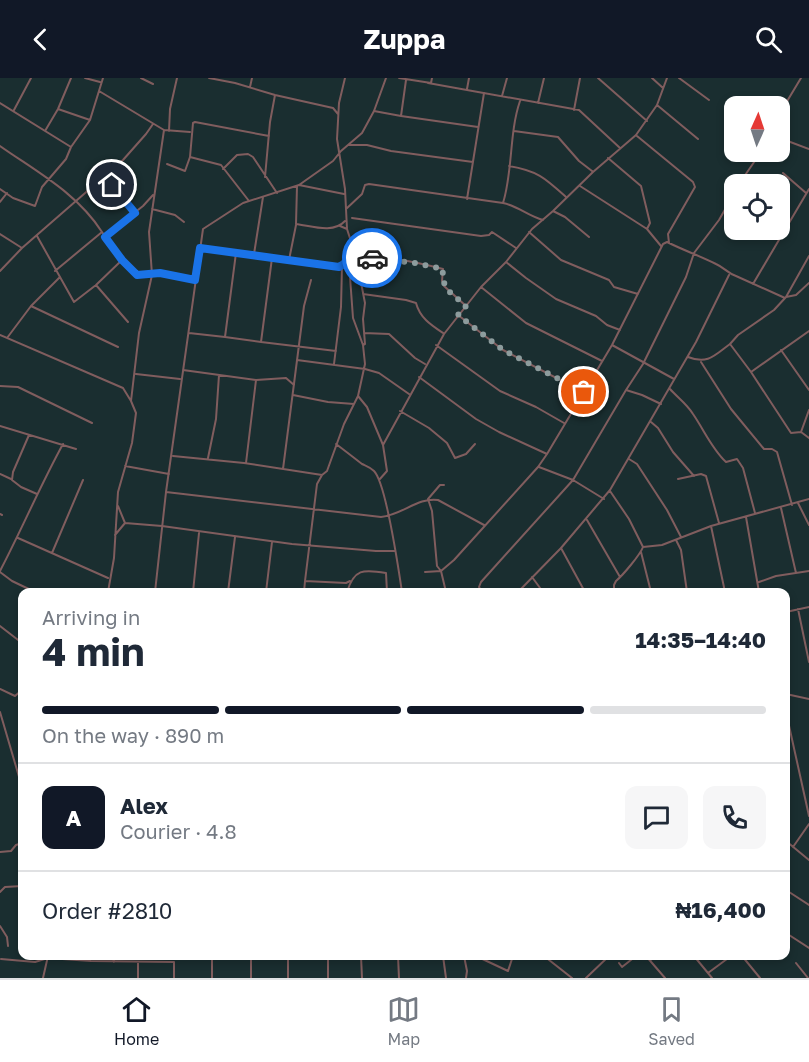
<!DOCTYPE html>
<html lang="en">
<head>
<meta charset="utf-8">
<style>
  body { margin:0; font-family:"Golos Text",sans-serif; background:#f6f6f7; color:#1f2937; height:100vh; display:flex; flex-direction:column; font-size:22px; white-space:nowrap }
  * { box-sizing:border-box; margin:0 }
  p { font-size:20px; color:#747a83 }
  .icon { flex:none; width:33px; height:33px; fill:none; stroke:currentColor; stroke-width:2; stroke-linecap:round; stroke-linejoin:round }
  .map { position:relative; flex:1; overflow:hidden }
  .drawer { position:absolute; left:18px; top:510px; width:772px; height:372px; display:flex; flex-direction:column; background:#fff; border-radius:12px; box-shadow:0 3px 9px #0003 }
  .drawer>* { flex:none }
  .needle { width:39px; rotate:3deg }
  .controls { position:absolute; left:724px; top:18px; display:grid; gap:12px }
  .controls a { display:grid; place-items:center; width:66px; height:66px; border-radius:12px; background:#fff; box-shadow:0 3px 9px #0003; font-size:30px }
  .pin { position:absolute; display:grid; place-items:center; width:51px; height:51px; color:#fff; margin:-26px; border:3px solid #fff; border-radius:50%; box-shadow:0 2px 6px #0007 }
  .courier { position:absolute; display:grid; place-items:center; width:60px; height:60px; margin:-30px; border:4px solid #1a73e8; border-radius:50%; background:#fff; color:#222; box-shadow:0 2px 8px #0007 }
  .summary em { font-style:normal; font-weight:700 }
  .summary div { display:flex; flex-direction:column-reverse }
  .summary { display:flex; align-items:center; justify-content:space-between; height:102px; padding:0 24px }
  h1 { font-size:39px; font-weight:700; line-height:45px }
  .bar { display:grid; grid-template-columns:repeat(4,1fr); gap:9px 6px; align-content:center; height:72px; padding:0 24px }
  .bar i { height:8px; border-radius:4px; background:#e0e1e3 }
  .bar .on { background:#111827 }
  .bar p { grid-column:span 4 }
  .line { display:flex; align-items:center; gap:15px; padding:0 24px; border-top:2px solid #e0e1e3 }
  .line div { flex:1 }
  .round { display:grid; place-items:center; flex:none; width:63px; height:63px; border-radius:12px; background:#f6f6f7 }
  header { display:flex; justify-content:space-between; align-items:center; height:78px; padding:0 24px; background:#111827; color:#fff; font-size:27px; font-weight:700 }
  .dock { display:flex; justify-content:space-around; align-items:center; height:84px; border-top:2px solid #e0e1e3; background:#fff; font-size:16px; color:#747a83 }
  .dock a { display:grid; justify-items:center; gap:3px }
  .dock .on { color:#111827 }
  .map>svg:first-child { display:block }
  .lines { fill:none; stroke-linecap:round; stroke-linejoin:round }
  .minor { stroke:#805d5e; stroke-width:2 }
  .done { stroke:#8d9c9d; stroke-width:6; stroke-dasharray:0 10.8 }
  .route { stroke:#1a73e8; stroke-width:8 }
</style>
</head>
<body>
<header><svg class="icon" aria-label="back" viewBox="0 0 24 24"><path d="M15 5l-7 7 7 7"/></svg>Zuppa<svg class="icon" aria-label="search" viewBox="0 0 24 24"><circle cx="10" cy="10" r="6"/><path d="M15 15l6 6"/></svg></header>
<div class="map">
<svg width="809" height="900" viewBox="0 0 809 900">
  <rect width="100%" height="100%" fill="#1a2e30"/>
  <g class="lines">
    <path class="minor" d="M85,0L100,4
      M141,0L153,6
      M209,0L235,5L275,17L333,30L338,36
      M345,0L339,25L337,61L345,111L347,151
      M399,0L431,5L432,0
      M598,0L647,43
      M652,0L663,10
      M679,0L709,22
      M431,5H428L579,32L620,70
      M250,9L252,0
      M467,11L469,0
      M99,13L164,52L190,54
      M502,18L507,0
      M0,25L71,69
      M538,25L544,0
      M657,27L698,61
      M58,31L90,42
      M14,32L31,0
      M574,32L580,0
      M374,33L401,38L478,49
      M780,35L801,0
      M401,38L406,2
      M45,53L58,31L71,0
      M169,53L170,31L177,0
      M514,53L558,59L579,83L592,93
      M637,58L693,104L695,109L668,156L669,165
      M785,62L809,71
      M349,67H367L391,73L473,84
      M0,68C37,94 77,115 102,154
      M190,79L193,45L195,44L269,58
      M608,80L641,108L650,145L647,151
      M167,86L185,93L190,79L221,87L249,123
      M509,88C538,93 545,100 566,119
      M223,91L237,77L248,76L253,79L277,115
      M783,95L806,115
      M104,97L135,134
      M265,99L270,44L275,17
      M739,106L761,74
      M299,107L344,116
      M297,108L296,146C312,148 333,156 345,143
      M580,108L647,151L661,168
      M0,111L13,120L35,128L42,109L66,81L71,69L90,42L103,0
      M467,121L484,15
      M0,124L7,115
      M503,125C518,128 528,138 543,142
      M152,131L175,137L184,144
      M346,131L362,116L365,107L369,106L503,125C513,93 509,55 520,23
      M553,133L565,139L589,159
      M352,140L481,158L489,157L492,154L516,170
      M340,148L347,151L356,179L365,225L363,241L365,266L363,267
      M529,154L561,182L609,202L614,209L638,216
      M0,156L22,170
      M37,158L74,224L96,207L122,182L137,197L160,195L195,202
      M105,158L143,128L153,117
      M200,170L236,175L225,259L261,264
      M236,175L339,189L344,186L346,183C373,174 416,184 443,191L442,203L444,208L466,228
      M254,176L263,119
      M272,180L261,264L336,273
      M289,182L296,147
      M346,183L350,199L353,240L363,267L365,286L358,318L367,329L383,367
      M506,184L526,200L556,221L596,238L607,247L620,252
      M0,193L22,170L123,82L146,56L153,46
      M55,193L102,154L122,182
      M809,205L796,217L786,219L774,232L738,257L730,266L751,294L809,253
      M753,206L809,111
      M96,207L128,244
      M481,209L526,245L602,283
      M363,216L406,222L416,225C420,240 431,247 443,255
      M786,219L809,178
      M31,228L60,199
      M458,237L503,272L583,314
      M189,255L225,259
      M364,255L389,256L415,280L425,286
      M0,257L123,310L131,323
      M7,260L31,228L118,269
      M436,267L500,313L536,329L564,345
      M612,267L674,301
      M781,272L809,312
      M688,279C708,287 715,277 730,266
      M297,282L365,291L379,295L409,316
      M701,284L731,331L764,371H772L777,374L792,427
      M334,286L341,229L342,188
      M183,292L256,302L286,300L294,307
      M751,294L791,355L801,354L809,360
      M136,296L180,301
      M419,299L476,341L499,354L547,376
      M0,308L18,309L92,345
      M670,311C677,319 687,326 693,336C704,352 712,371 726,384L737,381L743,390L755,435
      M626,312L643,286L686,199L694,175L719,142L735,114
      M293,317L328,324L354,326
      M400,333L429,350L447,365L455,380L466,376L475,366
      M651,344L658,350L673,374L694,398
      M0,348L76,371
      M801,354L809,332
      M29,357L13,394L12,402L21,409L37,416
      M336,366C344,372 353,379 362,386C366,388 370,389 374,393C386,405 399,494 402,514
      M173,378L244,385L322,397
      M208,380L216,341L219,297
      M629,381L637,386L667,432L681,459
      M246,385L256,302
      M125,388L169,396
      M539,389L573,402L604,421
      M283,391L304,228L311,202
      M0,396L11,401
      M678,401L701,396L706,398L719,445
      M379,402L387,393L383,367L444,256L481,209L506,184L532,151L553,133L593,94L636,57L657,27L667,0
      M444,407H440L428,421L432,433L437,488L441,493L446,514
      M610,413L629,441L643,469
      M166,414L381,439C402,437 418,419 438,422L484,447
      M798,425L809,447
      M118,428L125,445
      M781,430L796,495
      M0,436L2,437
      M746,439L759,514
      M587,442L620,499
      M125,445L162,448L292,466L376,473H394
      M711,448L725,514
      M115,457L125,445
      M18,460L108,500
      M676,462L681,472L687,514
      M561,470L585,514
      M641,474L651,514
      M52,475L83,402
      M0,493C22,451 40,408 63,366
      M0,494L12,503L35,514
      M425,494L441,493L454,482L538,389L547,376L612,267L663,166L667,164C683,172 700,178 716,186C725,190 727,195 736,198L785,220
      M532,499L543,514
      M350,503L346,505L305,503L317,406L322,397L327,393L344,346L358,318
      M759,504L776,498L809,493
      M108,514L114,480L118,414L132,365L136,335L131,323L139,255L152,197L149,154L164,52
      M155,514L166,414L203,151L243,125L299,107L333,83L341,73L362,55L374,33L386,0
      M193,514L199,455
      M228,514L235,459
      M266,514L272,464
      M304,514L305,503
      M347,514C354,491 363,491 386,495L387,514
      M482,514L479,509L481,504L573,402L626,312L642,317L661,326
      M518,514L561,470L610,412L696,264L729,197
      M614,514V507L616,503C623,497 640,477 643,469L662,467L711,448L809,421
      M798,531L809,584
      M786,534L809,529
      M0,548L22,565
      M0,611L15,618L22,612
      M786,616L809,621
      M0,634L22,709
      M786,634L809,738
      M786,763L809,782
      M793,769L809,746
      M0,774L11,773L16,767L22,765
      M786,812L809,827
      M0,814L5,809L22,808
      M0,848L7,859L8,868
      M786,855L809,870
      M113,878L114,884
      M212,878V900
      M251,878V900
      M328,878V900
      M361,878L362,900
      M398,878L399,900
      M443,878L446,900
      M464,878L467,893L466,900
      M476,878L508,893L513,878
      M544,878L572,900
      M646,878L665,900
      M694,878L712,900
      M742,878L760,900
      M1,881L35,884L48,880L91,883L174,884V900
      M549,882L555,878
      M650,882L658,878
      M619,885L622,889L636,878
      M796,885L808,900
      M708,895L731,878
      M43,900L48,878
      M138,900V885
      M288,900V878
      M586,900L609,878"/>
  </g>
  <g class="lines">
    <path class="done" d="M372,180L415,185L443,191C441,212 452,215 466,228L458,237L503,272L584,314"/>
    <path class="route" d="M112,107L135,135L105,159L122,182L137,197L160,195L195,202L200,170L339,189L344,186L346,183L356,179L372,180"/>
  </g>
</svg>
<div class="controls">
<a><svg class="needle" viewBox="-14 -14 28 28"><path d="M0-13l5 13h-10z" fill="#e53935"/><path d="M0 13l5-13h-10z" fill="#747a83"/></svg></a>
<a><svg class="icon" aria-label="locate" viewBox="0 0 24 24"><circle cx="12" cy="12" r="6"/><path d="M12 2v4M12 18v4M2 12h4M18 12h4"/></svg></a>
</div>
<div class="pin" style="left:584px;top:314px;background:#ea580c"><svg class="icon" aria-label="bag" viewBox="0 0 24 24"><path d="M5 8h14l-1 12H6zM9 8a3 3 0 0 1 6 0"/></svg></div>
<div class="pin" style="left:112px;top:107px;background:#1f2937"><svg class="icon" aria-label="home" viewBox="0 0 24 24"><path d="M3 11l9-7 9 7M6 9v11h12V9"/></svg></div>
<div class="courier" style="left:372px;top:180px"><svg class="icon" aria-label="car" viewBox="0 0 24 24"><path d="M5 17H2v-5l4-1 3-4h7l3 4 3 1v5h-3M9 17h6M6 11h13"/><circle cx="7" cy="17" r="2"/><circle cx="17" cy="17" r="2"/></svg></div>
<section class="drawer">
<div class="summary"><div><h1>4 min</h1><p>Arriving in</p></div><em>14:35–14:40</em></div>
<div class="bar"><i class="on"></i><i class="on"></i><i class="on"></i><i></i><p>On the way · 890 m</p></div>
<div class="line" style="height:108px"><b class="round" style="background:#111827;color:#fff">A</b><div><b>Alex</b><p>Courier · 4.8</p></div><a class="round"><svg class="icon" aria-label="chat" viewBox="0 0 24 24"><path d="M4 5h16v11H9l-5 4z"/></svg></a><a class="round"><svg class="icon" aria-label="phone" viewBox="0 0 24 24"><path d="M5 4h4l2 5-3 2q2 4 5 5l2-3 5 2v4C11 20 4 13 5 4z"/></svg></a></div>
<div class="line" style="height:78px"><div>Order #2810</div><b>₦16,400</b></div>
</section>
</div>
<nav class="dock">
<a class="on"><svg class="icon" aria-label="home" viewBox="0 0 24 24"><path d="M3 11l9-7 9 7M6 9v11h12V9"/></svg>Home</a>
<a><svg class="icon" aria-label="map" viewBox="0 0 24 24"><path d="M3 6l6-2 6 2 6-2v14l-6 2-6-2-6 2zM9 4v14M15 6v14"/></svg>Map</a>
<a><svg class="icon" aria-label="saved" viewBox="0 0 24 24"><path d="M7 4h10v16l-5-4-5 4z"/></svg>Saved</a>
</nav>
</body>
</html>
